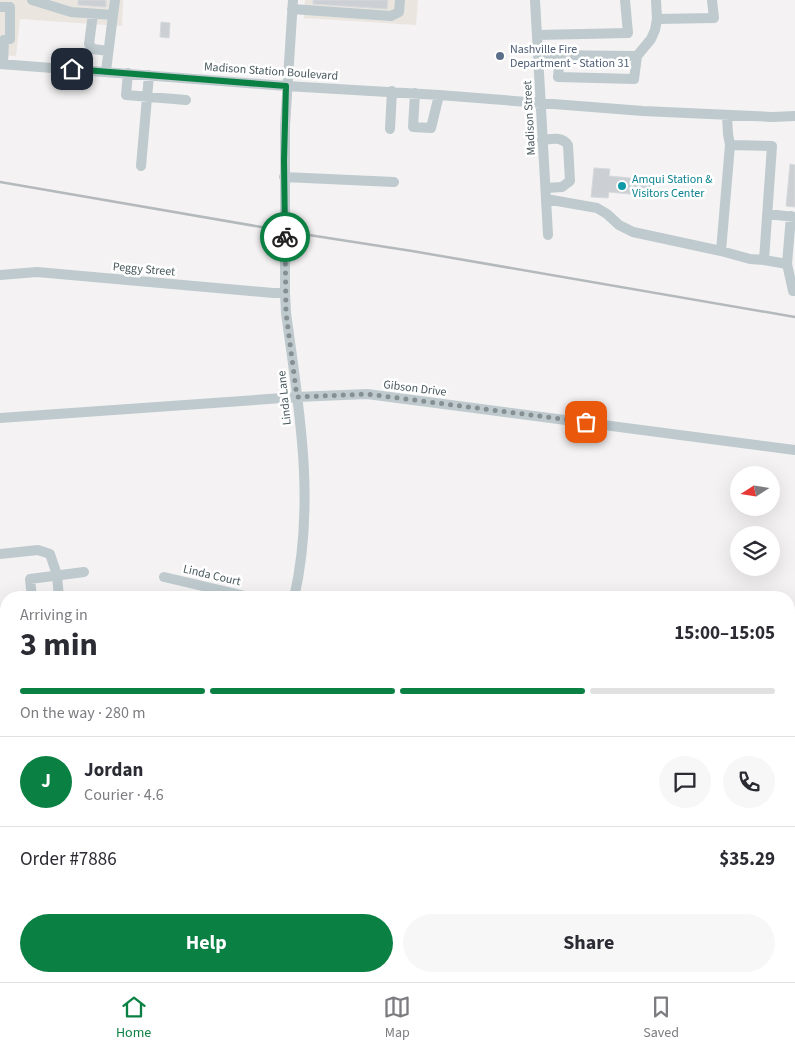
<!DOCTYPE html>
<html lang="en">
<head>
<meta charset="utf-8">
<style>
  body { margin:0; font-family:"Source Sans 3",sans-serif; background:#f7f7f7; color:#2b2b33; height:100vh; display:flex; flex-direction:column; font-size:19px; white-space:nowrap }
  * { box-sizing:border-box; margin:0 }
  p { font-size:16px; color:#7c7c81 }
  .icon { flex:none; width:28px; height:28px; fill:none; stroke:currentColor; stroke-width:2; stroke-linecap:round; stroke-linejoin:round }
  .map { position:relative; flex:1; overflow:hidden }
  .panel { position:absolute; left:0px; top:591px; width:795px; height:391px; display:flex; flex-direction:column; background:#fff; border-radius:20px 20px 0 0; box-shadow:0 5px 20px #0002 }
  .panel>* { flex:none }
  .needle { width:32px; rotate:258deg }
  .fabs { position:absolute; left:730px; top:466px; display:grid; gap:10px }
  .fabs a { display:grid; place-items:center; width:50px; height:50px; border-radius:50%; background:#fff; box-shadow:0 5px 20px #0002; font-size:25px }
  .pin { position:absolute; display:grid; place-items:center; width:42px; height:42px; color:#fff; margin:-21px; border-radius:10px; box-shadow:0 2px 8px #0006 }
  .courier { position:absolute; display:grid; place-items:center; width:50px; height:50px; margin:-25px; border:4px solid #0b8043; border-radius:50%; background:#fff; color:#222; box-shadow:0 1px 6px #0007 }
  .head em { font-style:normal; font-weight:700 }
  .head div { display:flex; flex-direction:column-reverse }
  .head { display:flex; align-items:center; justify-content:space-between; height:85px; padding:0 20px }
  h1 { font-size:32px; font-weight:700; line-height:38px }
  .bar { display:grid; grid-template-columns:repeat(4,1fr); gap:8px 5px; align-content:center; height:60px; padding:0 20px }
  .bar i { height:6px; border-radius:4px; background:#e1e1e2 }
  .bar .active { background:#0b8043 }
  .bar p { grid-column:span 4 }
  .line { display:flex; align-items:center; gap:12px; padding:0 20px; border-top:1px solid #e1e1e2 }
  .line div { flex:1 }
  .round { display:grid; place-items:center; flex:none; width:52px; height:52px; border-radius:26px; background:#f7f7f7 }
  .primary-button { display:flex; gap:10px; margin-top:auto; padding:10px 20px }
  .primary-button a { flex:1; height:58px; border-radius:30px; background:#0b8043; color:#fff; font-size:20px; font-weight:700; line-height:58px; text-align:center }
  .primary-button a+a { background:#f7f7f7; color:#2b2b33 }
  .dock { display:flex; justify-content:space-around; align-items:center; height:70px; border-top:1px solid #e1e1e2; background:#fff; font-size:14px; color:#7c7c81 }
  .dock a { display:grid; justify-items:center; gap:2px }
  .dock .active { color:#0b8043 }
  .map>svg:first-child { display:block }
  .commercial { fill:#eae5df }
  .building { fill:#ccd0d4; stroke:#d6dadd }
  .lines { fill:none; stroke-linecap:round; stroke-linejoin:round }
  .minor { stroke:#becace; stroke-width:10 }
  .rail { stroke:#b4b9bc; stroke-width:2.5 }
  .done { stroke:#868f92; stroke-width:5; stroke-dasharray:0 9 }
  .route { stroke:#0b8043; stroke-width:6 }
  .service-dot { fill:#5c6f8a; stroke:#fff; stroke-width:2 }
  .culture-dot { fill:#0f9aa8; stroke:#fff; stroke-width:2 }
  .labels { text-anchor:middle; stroke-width:5; stroke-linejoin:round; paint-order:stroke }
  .service-label { font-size:12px; fill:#4e5e75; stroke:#fff; text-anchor:start }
  .street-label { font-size:12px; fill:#4a5a5f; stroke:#fff }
  .culture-label { font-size:12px; fill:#0d838f; stroke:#fff; text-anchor:start }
</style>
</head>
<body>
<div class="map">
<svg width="795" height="982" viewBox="0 0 795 982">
  <rect width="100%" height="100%" fill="#f4f2f2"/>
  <path class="commercial" d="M0,0H123L122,26L20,19L16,56L0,55Z
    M305,0H418L416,25L304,18Z"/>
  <path class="building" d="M78,0H106V7L78,5Z
    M313,0H388L387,9L313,4Z
    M161,22L170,23L169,38L160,37Z
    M790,164L795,165V207L786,206Z
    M594,168L610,169L609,176L652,180L650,196L609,192L608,198L591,197Z"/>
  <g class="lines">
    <path class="minor" d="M32,0L71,12L113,15L115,0
      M293,0L285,126V293L286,313C299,408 316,503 294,598
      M535,0L548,235
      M0,7H10V39L4,40L3,64
      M292,9L391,16L399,12L400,0
      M93,14L89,44L93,49L108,51
      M657,19L714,18L712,0
      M537,35L628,33L625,0
      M538,55L637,56
      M560,55L558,77L634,79L637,56L651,39L655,30L657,19L656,0
      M0,64L286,86L439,95L643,111L773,117L795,116
      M106,71L113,15
      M128,73L126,95L186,100
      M415,93L413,127L431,128L439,95
      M727,115L728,134L730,145L772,146L764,260L787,264L793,291H795
      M390,129L392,91
      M542,140C552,139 562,136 568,145L570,181L562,187L546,188
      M730,145L721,251L750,259L764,260
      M141,166L149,75
      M284,177L394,182
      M546,199L597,208L607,214L619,225L633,232L721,251
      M767,214L795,217
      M787,264L791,216
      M0,275L37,272L273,293H285
      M0,418L297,397L367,394L795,450
      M0,554L38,550L50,554L57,575L59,598
      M164,577L254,598
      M32,598L30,579L84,572
      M70,598L86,596
      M789,673H795
      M0,801L6,800
      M789,918L795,917
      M318,976L320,982
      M102,982L109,976
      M517,982L525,976"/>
    <path class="rail" d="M0,182L296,233L412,251L795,317"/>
  </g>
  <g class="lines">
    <path class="done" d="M285,237L286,313L297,397L367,394L586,422"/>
    <path class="route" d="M72,69L286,86L284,160L285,237"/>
  </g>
  <circle class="service-dot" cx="500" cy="56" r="5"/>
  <circle class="culture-dot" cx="622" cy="186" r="5"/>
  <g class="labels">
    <g class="service-label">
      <text x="510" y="53">Nashville Fire<tspan x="510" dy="14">Department - Station 31</tspan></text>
    </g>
    <g class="street-label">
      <text transform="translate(271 71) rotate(4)" y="4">Madison Station Boulevard</text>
      <text transform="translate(529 118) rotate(-93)" y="4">Madison Street</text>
      <text transform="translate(144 269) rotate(5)" y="4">Peggy Street</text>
      <text transform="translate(415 388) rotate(7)" y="4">Gibson Drive</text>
      <text transform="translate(284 398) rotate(-96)" y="4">Linda Lane</text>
      <text transform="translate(212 575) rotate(13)" y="4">Linda Court</text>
    </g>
    <g class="culture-label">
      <text x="632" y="183">Amqui Station &amp;<tspan x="632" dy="14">Visitors Center</tspan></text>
    </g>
  </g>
</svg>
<div class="fabs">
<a><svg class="needle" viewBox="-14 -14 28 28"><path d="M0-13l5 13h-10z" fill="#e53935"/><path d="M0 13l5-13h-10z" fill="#7c7c81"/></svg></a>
<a><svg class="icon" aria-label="layers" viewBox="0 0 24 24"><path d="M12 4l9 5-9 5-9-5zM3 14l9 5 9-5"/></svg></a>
</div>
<div class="pin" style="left:586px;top:422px;background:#ea580c"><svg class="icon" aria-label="bag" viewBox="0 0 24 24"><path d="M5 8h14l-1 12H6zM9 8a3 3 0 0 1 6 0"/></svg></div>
<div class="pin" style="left:72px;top:69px;background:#1f2937"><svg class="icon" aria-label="home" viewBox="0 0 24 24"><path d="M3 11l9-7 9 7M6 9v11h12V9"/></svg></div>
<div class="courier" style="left:285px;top:237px"><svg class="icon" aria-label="bike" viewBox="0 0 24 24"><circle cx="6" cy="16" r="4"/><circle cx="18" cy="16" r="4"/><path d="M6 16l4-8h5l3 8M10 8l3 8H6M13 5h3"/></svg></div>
<section class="panel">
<div class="head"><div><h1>3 min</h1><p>Arriving in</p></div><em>15:00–15:05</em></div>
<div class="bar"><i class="active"></i><i class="active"></i><i class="active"></i><i></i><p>On the way · 280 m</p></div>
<div class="line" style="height:90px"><b class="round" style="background:#0b8043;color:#fff">J</b><div><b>Jordan</b><p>Courier · 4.6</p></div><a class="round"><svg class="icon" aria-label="chat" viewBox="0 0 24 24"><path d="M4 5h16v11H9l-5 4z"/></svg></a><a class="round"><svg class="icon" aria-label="phone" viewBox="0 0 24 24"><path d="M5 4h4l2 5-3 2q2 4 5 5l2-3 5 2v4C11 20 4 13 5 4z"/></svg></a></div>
<div class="line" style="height:65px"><div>Order #7886</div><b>$35.29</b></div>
<div class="primary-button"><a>Help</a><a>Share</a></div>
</section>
</div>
<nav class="dock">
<a class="active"><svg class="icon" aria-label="home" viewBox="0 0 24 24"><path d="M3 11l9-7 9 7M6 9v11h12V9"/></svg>Home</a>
<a><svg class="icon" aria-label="map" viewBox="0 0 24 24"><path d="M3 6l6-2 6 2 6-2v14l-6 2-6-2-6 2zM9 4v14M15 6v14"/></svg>Map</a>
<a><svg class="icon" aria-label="saved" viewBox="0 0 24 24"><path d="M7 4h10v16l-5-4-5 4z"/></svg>Saved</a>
</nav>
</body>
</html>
